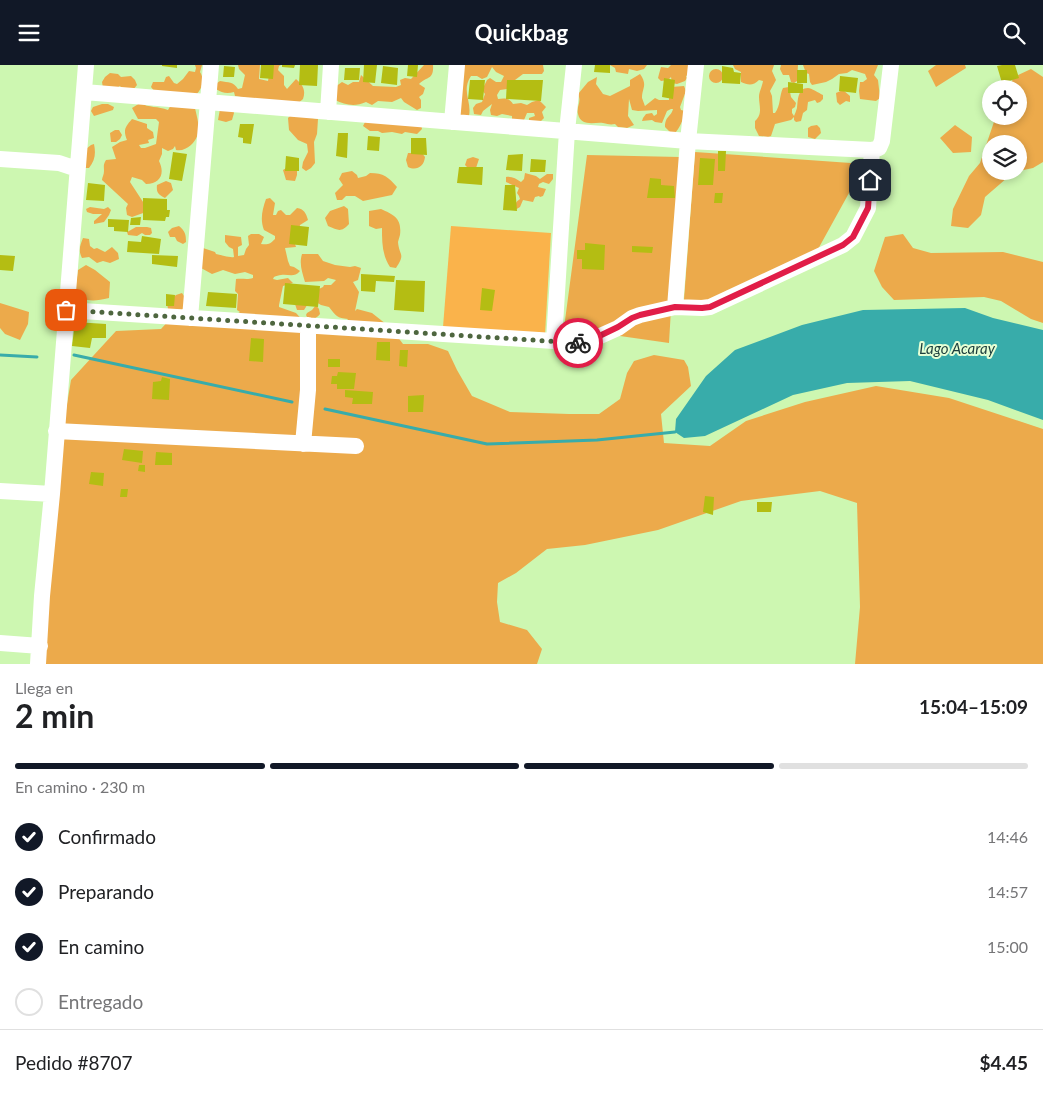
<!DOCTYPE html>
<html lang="es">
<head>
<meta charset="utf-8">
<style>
  body { margin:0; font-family:Lato,sans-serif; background:#f2f2f2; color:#202124; height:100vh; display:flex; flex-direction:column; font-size:19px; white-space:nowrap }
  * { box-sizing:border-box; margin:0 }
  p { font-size:16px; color:#757577 }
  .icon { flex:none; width:28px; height:28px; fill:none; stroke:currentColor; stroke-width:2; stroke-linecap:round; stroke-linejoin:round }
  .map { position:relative; height:599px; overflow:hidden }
  .side { display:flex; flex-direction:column; background:#fff; flex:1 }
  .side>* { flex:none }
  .controls { position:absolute; left:982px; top:15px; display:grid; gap:10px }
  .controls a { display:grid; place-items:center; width:45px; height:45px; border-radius:50%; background:#fff; box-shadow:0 2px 8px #0003; font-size:25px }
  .pin { position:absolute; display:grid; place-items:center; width:42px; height:42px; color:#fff; margin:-21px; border-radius:10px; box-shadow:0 2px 8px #0006 }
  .courier { position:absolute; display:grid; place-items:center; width:50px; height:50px; margin:-25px; border:4px solid #e11d48; border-radius:50%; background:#fff; color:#222; box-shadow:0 1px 6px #0007 }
  .headline em { font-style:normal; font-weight:700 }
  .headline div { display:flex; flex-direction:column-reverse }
  .headline { display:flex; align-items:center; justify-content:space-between; height:85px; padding:0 15px }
  h1 { font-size:32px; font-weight:700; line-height:38px }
  .bar { display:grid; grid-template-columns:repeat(4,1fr); gap:8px 5px; align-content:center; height:60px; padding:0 15px }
  .bar i { height:6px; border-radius:4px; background:#e0e0e0 }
  .bar .on { background:#111827 }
  .bar p { grid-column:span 4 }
  .line { display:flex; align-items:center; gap:12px; padding:0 15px; border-top:1px solid #e0e0e0 }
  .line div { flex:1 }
  ol { padding:0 15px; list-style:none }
  li { display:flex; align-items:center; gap:15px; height:55px }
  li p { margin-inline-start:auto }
  li .icon { padding:5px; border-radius:50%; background:#111827; color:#fff; stroke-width:4 }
  li:last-child { color:#757577 }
  li i { width:28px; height:28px; border:2px solid #e0e0e0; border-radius:50% }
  header { display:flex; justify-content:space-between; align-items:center; height:65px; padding:0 15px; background:#111827; color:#fff; font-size:22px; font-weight:700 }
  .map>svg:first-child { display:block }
  .green { fill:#fab34b }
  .forest { fill:#ecaa4b }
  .water { fill:#38acaa }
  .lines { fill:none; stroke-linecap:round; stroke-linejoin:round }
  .stream { stroke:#38acaa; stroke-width:3 }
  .building { fill:#b4bd13 }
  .minor { stroke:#fff; stroke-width:16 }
  .done { stroke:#4e663f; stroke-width:5; stroke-dasharray:0 9 }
  .route { stroke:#e11d48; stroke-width:6 }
  .labels { text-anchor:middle; stroke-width:4; stroke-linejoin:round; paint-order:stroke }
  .water-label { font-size:15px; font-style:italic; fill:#1c3e3d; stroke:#e5ffd5 }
</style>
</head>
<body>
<header><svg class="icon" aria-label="menu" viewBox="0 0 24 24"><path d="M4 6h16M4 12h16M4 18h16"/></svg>Quickbag<svg class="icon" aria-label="search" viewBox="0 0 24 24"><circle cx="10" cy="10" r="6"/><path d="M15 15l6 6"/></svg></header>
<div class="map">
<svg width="1043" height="599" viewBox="0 0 1043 599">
  <rect width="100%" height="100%" fill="#cdf7b1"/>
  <path class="green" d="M451,161L551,168L545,269L443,262Z"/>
  <path class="forest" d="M195,0H202L200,7C205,15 202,24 196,30L155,27L151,22L153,17H164L166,12L169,11L174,18L177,19L183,14L189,6L195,7L196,3Z
    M238,0H260L259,14L268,16L269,10L268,0H281L279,1L278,5L284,11V20L287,24L296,14C303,20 306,25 303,34L295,41L235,31L234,27C227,29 222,28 216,24L217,18L220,16C229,18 233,16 238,24L242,23L245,10L239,4Z
    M424,0H433C434,15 427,11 419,19L425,23L423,29L419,32L421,35V43L417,45L404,37L401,33L392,37L378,36L372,40L366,37C355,42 345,40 335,35V22L342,17L348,20L353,17H359L361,10L373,21L396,22L401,20L400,15L405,13L411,14Z
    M461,0H543L544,6L542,9H523L515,15L507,24L500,25L497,30L498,34C505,33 509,33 513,39L521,38L527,40L532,37L539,35L546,42L542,47L544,53L540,57L529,58V53L535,51L534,48H527L524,55H512V51L502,49L497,51L491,50L490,45L492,39L483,46L481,50L474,49L473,43L476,39L482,37L485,29L482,25L487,15L490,13L496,17H501L504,11L496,7L492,2L487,12L482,14L477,11H471C461,26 472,36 469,51L459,50Z
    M610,0H647L644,4L637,6L629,4L628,9L616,7L615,3Z
    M671,0H689V10L686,11L687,13L685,16L677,19L672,18L671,12L668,15L661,16L658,13L659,9L661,2L668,3Z
    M733,0H774L772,6L776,15L770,26L772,31L773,48H775C781,40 779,31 783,23L789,22L791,32L796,38L795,42L792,44V48L794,51C795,49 796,46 797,43C798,37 797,23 808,23C811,23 819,28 823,30V34L820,37L817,38L815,35L808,37L807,45L803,48L801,56L796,57L794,55V52L791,55L775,59L771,71L768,72L759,71L755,63V56C763,49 759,41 759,32C759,27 762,22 763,16L759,15C753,21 748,20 741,17V7L735,4Z
    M781,0H798L797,16L794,18L791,17L789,10H783L780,4Z
    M803,0H878L874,10L878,15L880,33L876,36L860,34L859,26L860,17H863L867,14L865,9L852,5L847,8L839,9L832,14L826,17L812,20L810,17L809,9L806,8Z
    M936,0H965L966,3L936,22L928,6Z
    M709 11a7 7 0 1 1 14 0a7 7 0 1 1-14 0Z
    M1031,4L1043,12V97L1033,103L1019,106V79H991V106H1015L985,132L981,150L968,163L951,161L953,144L969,111L980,98L996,51H1019V24H1008L1014,12Z
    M110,8L118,9L121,12L131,11L135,15L137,20L133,25H123L120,21L115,24L103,23L102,17L105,12Z
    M640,9C648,20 642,23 642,33C642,33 645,41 645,41L655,33L659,35H669V27L671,22L684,21L686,26L680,42L681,45L685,46C683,55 680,63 674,69L671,68L665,62C665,51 671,52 673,44H671L667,46L662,58L655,57L652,55L642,56L643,53L646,49L652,48L654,51L657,49V45L638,46L632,45L629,34L628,51L634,60L627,63L618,62L615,59C610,60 608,59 603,58C594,57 581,62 578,49C576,41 582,38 578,29L588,17L597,12L596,19L603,29L610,31L630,21V15Z
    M843,25L850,31V37L846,36L840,40L837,37L836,28Z
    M140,38C149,43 158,41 168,45L171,40L195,43C198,58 203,68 191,80C186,84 182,86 176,85L175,81L173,84L168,86L162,83V89L159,96C165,108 161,119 146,119L142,115L132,112L130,117L147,143L146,147L132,152L127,150L126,143L128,139L102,115C102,112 104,110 104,106C104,101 103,100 106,95L116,94L112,82L120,77L127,75C123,65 125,62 132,54L147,59V63L153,67L154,73L148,75L149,78L139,80L141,83H145L156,79L159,57L156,54H138L132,43Z
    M102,39H108L114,42L113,45L94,51L91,46L93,42Z
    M233,43L234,48L232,55L226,57L218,55L220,44Z
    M292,49L318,54L317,69L314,77L315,98L311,103L306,106L302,103L303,97L308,87L307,79L298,75L289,65L288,53Z
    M366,55L421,59L422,64L417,69L405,67L402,69L392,67L382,68L378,66H370L363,61Z
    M817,60L820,63L821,68L815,74L808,72V63L811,61Z
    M955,60L972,72L971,87L953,88L940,73Z
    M115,65H119L122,70L120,74L116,77H111L110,68Z
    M94,79C96,89 95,95 89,103H84L86,84L91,80Z
    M695,87L865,99L817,186L683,248Z
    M408,88H422L425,92C424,102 416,106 408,102L406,95Z
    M587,90L680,92L669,278L564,263Z
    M473,92L479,94L476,103H468L465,100L467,94Z
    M288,102H297V110L295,116L286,115L283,105Z
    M352,106L357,110L358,113L366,111L370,108C384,108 388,112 397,122L392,130L363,136L355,131H346L342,135H337L335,128L343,120L339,114L342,108Z
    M525,108L536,111L540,114L547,109H553V114L549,119L543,117L539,119L538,122L546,124L543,131L540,132L539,131L535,132L533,137L523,135L520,142L515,145C515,140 515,137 520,134L519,131L517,128L519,123L506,117V112C512,111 516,114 521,117L524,114Z
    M166,116L171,118L173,125L165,133C159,130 156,128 157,120Z
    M270,133L275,138L273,150H276L278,146L281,145L286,150H290L297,143C304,144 306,148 308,155L300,160L299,165L294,176L296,182L285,183L288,196L290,201L294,202L300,206C294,213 289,209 281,210C279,210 276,211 274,212L273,214L277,215L288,213L293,218L283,221L279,240V242L296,248L315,269L344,259L348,254C337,253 336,251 329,242L321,240L311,234L304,245H297L294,236L323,222L324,220H331L336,215L328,213L324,216L305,217C302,207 299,199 302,189H318L323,196L335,200L350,202L355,201L361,203L358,215L353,217L359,227L355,246L357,244L372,248L391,263L403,279H428L448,286L457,305L472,331L510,347L569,349H599L620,334L627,308L634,296L654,290L684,295L688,302L691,321L661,349L664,378L710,381L746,356L805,337L876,321L949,333L1043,364V599H855L860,542L857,438L820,426L741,436L658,465L585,480L547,484L516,508L498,518L497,537L500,557L527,565L542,584L537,599H44L52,429L71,315L116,266L161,264L172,252L224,257L240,247L237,245L238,229L235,226L236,214C242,213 247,215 253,213V210L245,207L235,209L223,205L212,209L201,203L203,183L215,187L216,189C222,190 230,193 234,192L233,184L229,182L225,177V170L241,172L242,180L238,182V191L244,190L246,184L249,180L248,171L251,169H259L264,172L261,179C268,180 270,179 275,174V171L264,165C260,155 262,145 266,134Z
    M344,141L348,144L349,159C341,168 338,165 328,161L325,153L330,146Z
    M90,142L104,144L108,142L111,145L109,150L104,157L94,159V156L102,149H93L87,147L86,144Z
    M381,144C394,150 402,153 400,170C400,170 398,177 398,177C399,191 406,188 396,203L390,202C382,190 382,177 382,163L376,164L369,161V146Z
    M179,161C185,166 186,169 186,177L183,179L177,176L175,172H170L168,167L172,163Z
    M136,162H147L151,163L152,168L150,170H145L142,168L137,171L128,170L127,167L129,166Z
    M903,169L913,183L931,188L1003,187L1043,197V258L1031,254L1001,236L984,232L894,235L882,222L874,206L885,172Z
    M83,173L89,174L90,181L94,184L97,183L105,187L112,182L118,188L119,194L110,198L103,196L97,198L89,192L82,193C78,185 80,181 83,173Z
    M86,200L95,205L110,217L109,233C96,236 90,237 78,232L75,226L78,205Z
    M182,228L186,234L185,241L182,245L168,244L167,238L176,230Z
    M0,238L29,247L28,259L20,275L5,269L0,263Z
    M316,240L319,244L320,249C317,253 313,255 308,254L306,250L307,248L312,245Z"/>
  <path class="water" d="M965,243L993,253L1043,265V355L988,335L910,316L847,318L793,330L705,371L684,373L675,367L676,354L706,311L735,285L802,260L863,245Z"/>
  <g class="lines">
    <path class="stream" d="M0,290L37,292
      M74,290L292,337
      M325,344L487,379L597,375L675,367"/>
  </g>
  <path class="building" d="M162,0H177V3L162,1Z
    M261,0H274L273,14L260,13Z
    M282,0H295L294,3L282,2Z
    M300,0H318L317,21L299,20Z
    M364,0H377L375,18L363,17Z
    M408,0H418L417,12L407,11Z
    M595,0H610V8L594,7Z
    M1002,0H1015L1019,13L1002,18L997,1Z
    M224,1L235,2L234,12H223Z
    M383,1L398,3L397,20L381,18Z
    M722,1L733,3L734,7L741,8L740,19L722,18Z
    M345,3H360L359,15H344Z
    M797,5H807V18H797Z
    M840,11L858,13L856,28L839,26Z
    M664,13L675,15L673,34L662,32Z
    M470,15H485L483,35L468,34Z
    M507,15H543L541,36L506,34Z
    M788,17L803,19V28H788Z
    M240,59H254L251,79L243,78V73L238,72Z
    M338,68H348L347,93L336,91Z
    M368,71L380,72L379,86L367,85Z
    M411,73H426L427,90L411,89Z
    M718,86H726L725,106H718Z
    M173,87L187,89L182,116L169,114Z
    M523,89L522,106L506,105L508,90Z
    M286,91L299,93V106H285Z
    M700,93L715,94L713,120H698Z
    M531,94L546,95L545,107H530Z
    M459,102H483L482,120L457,118Z
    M650,113L661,114V120L674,121L675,133H647Z
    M88,118L105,120L104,136L86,135Z
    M505,120H515L517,146L503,145Z
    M715,128H723L722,138H714Z
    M143,133L167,134V145H170L169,152H166L165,156L143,155Z
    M141,152L140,160H130L131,153Z
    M108,154L129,155L128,167L114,166V162H108Z
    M291,160L309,162L307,181L289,179Z
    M142,171L161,174L159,189L127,187L128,176L141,177Z
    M585,178L605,180L604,205L582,204V194H577V185H585Z
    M632,181L653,182L652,188L632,187Z
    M0,190L15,191L13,206L0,205Z
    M152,190L178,191L177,202L152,199Z
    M361,209L395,211L394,217L376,216L375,227L361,226Z
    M396,215L425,216L424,247L394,245Z
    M285,218L320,221L318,242L283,239Z
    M482,223L495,225L492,246L480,245Z
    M208,227L237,229L236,243L206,241Z
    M166,229L175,230L174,241H166Z
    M75,257L106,259V273H92L90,283L72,281Z
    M251,273L264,274L263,297L249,296Z
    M377,277H390V296L376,295Z
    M400,285H408L407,302L399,301Z
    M328,294H340V302H328Z
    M338,307L356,308L354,324H337V319H331L332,311H337Z
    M162,312L170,314L169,335L152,334L153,317L161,316Z
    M345,325L373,327L372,339H352L353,333L345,332Z
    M424,330L423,347H408V331Z
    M124,384L143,386L142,398L122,395Z
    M156,387L172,388V400H155Z
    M139,400H145V407L138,406Z
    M91,407L104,408L103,421L89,419Z
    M121,424H128L127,432H120Z
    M705,431L714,432L713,450L703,447Z
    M757,437H772L771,447H757Z"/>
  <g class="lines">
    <path class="minor" d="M84,27L688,76L872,85L879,83L882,76L891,0
      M328,47L331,0
      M452,57L457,0
      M0,94L59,98L77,104
      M675,242L688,76L696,0
      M66,245L554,276L580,278L589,276L618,263L632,253L640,250L675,242L702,243L710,242L843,180L853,172L868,143L872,85
      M190,253L211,0
      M554,276L567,66L574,0
      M56,366L356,381
      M303,379L308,325V260
      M0,426L52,429
      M0,578L40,581
      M38,599L42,531L52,429L86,0"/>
  </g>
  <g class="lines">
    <path class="done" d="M66,245L578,278"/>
    <path class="route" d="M578,278L589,276L618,262L632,253L640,250L675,242L702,243L710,242L843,180L853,172L868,143L870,115"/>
  </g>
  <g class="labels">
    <g class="water-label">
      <text x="957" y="289">Lago Acaray</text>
    </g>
  </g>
</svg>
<div class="controls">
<a><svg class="icon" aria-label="locate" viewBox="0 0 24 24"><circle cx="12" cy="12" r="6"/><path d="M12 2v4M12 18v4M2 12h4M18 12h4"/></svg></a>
<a><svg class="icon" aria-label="layers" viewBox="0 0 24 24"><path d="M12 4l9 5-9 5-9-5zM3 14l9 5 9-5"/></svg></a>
</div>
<div class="pin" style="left:66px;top:245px;background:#ea580c"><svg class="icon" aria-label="bag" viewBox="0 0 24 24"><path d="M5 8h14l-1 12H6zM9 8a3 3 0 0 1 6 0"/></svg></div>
<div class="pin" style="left:870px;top:115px;background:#1f2937"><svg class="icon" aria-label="home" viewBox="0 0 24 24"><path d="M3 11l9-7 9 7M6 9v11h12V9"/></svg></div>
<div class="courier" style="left:578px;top:278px"><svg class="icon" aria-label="bike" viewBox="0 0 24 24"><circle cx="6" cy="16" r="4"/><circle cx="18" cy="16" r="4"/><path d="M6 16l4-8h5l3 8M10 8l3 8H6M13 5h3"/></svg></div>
</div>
<section class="side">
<div class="headline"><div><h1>2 min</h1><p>Llega en</p></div><em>15:04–15:09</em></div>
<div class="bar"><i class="on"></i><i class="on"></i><i class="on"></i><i></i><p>En camino · 230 m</p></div>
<ol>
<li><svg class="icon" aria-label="check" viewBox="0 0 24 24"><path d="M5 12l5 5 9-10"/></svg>Confirmado<p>14:46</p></li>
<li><svg class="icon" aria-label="check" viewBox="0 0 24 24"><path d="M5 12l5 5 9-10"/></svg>Preparando<p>14:57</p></li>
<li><svg class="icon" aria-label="check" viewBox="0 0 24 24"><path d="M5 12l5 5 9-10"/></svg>En camino<p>15:00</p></li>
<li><i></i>Entregado</li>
</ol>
<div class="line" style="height:65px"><div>Pedido #8707</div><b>$4.45</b></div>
</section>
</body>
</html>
